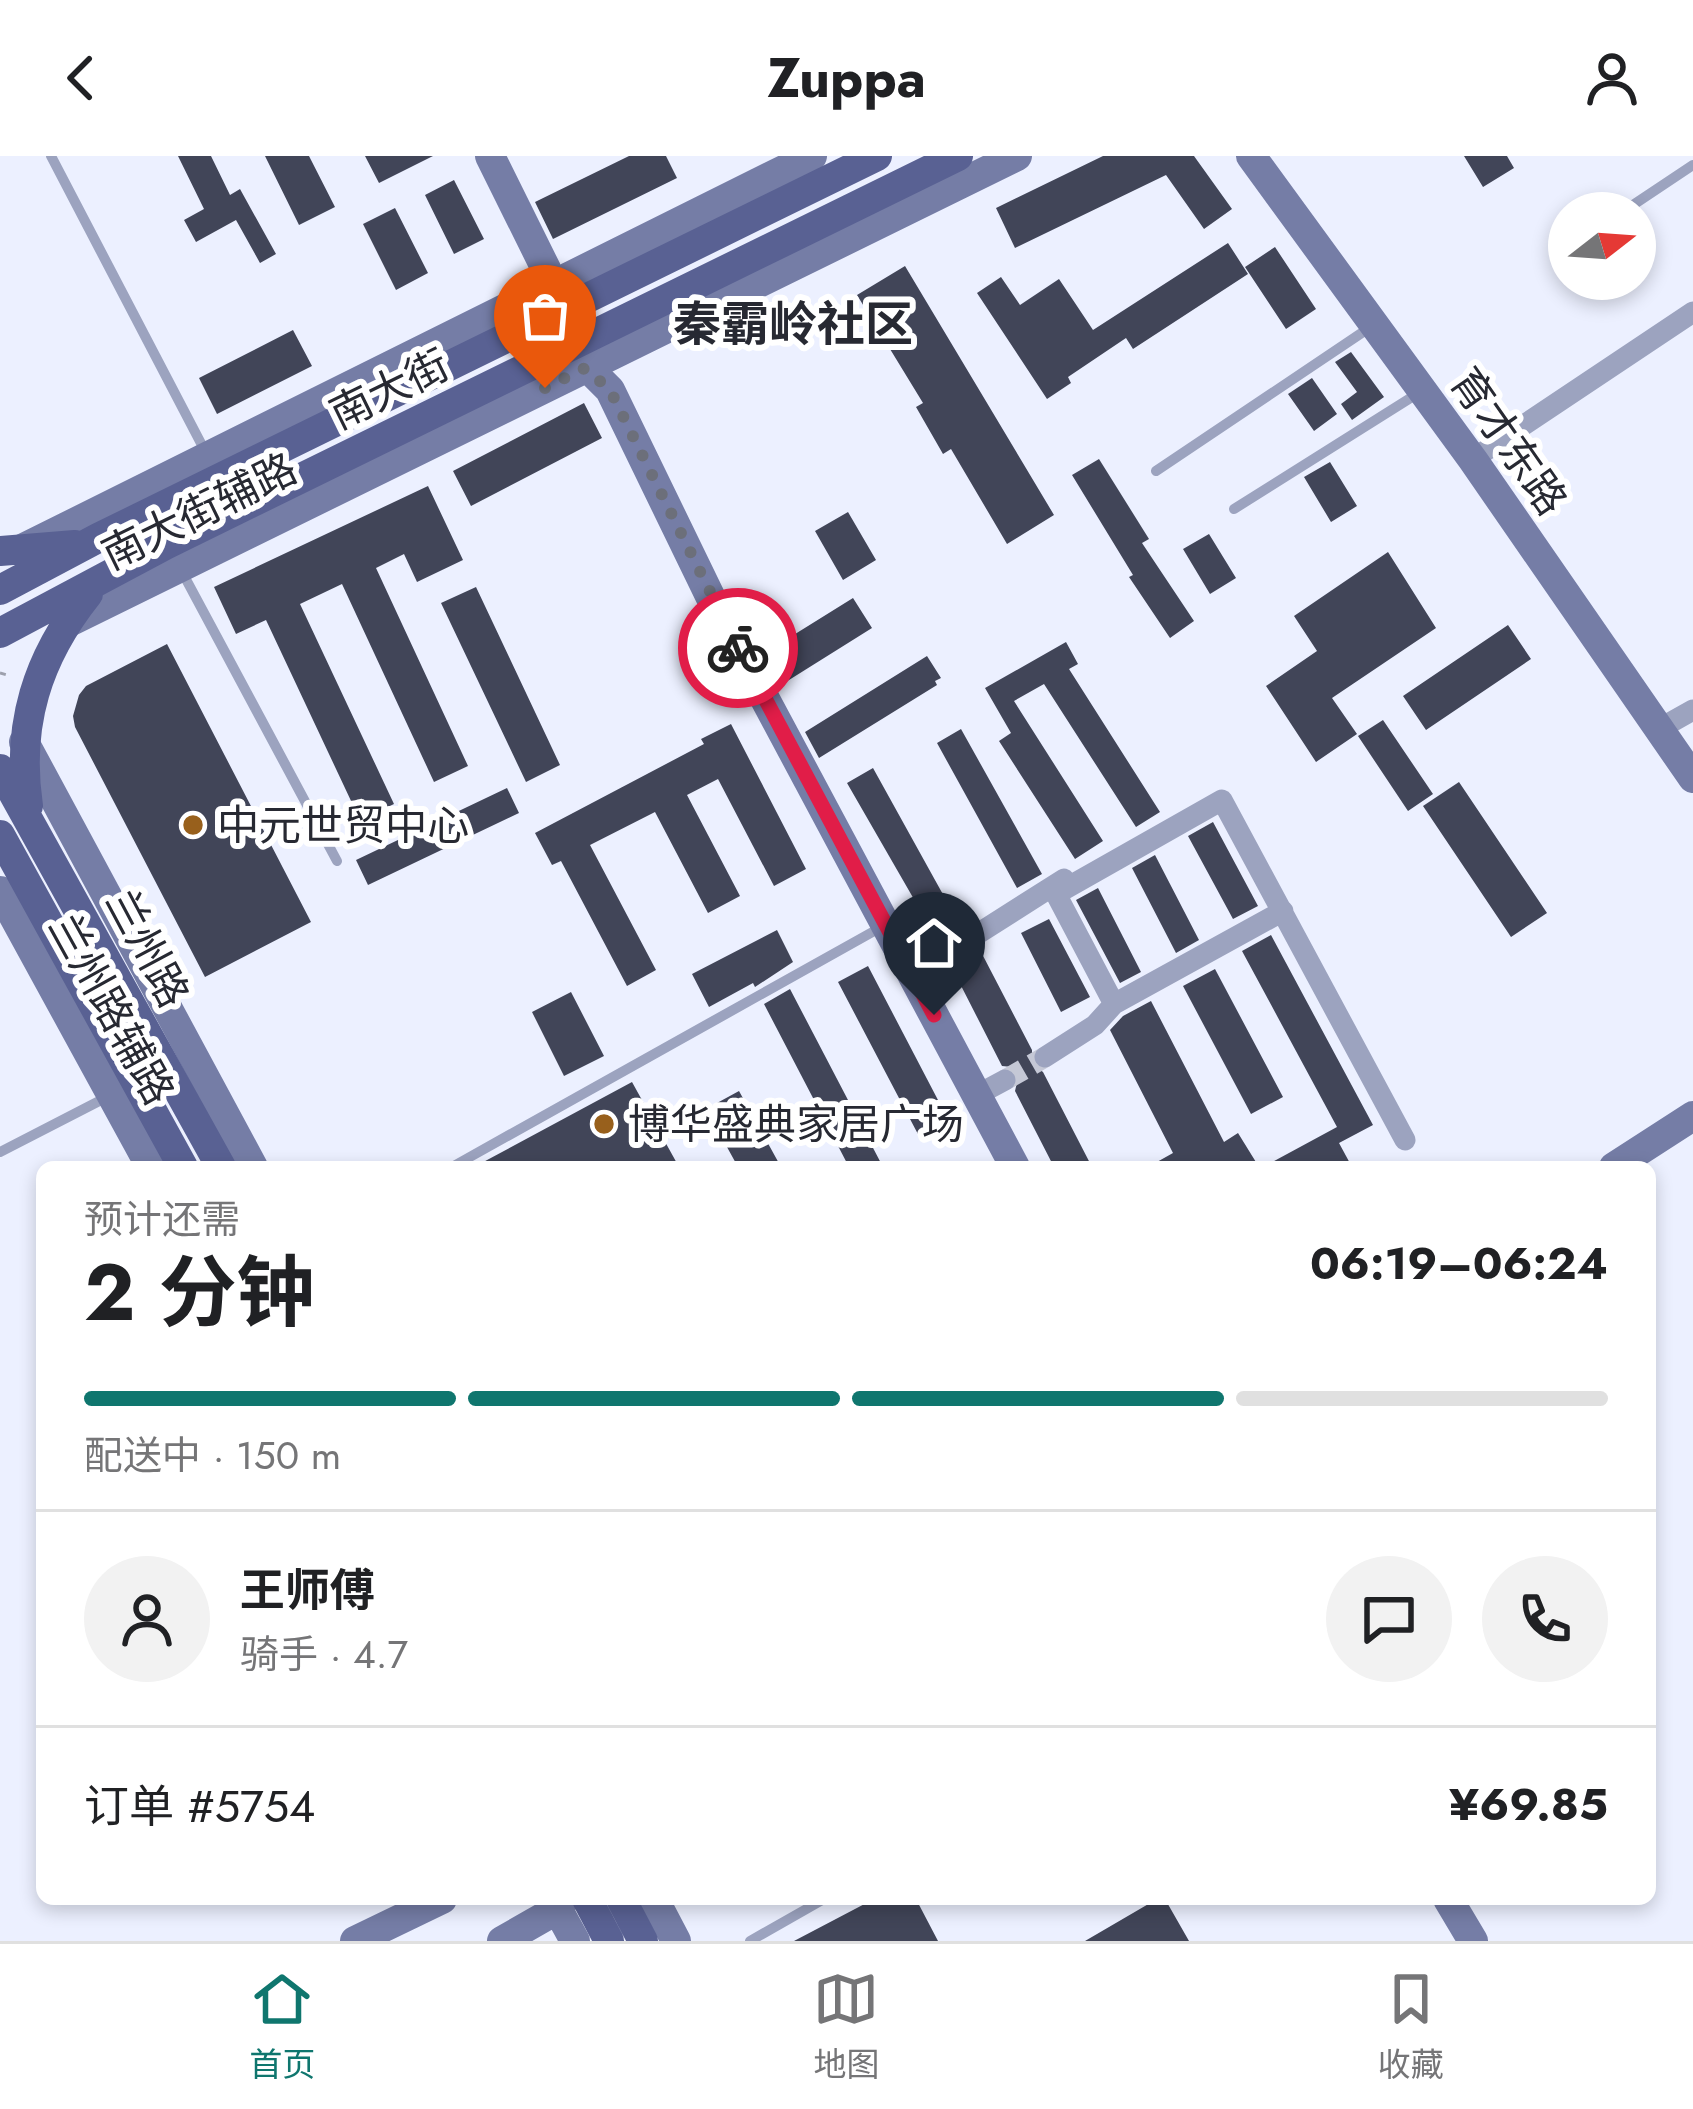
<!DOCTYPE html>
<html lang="zh">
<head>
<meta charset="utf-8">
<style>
  body { margin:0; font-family:Jost,"Noto Sans SC",sans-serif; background:#f2f2f2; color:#202124; height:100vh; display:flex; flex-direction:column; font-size:45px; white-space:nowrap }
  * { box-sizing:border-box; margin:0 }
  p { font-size:39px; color:#757577 }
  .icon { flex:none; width:66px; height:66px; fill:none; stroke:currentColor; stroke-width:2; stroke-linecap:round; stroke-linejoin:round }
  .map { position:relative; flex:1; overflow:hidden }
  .panel { position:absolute; left:36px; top:1005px; width:1620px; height:744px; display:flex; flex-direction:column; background:#fff; border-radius:18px; box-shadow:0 6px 18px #0003 }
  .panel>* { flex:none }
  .needle { width:78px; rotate:73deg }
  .tools { position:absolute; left:1548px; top:36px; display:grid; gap:24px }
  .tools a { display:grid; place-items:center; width:108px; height:108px; border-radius:50%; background:#fff; box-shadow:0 6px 18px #0003; font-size:60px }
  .pin { position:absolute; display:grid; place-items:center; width:102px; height:102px; color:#fff; margin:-123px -51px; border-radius:50% 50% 50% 0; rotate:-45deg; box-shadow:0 0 12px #0007 }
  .pin .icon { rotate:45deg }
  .courier { position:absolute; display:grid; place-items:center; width:120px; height:120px; margin:-60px; border:9px solid #e11d48; border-radius:50%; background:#fff; color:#222; box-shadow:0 3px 15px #0007 }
  .overview em { font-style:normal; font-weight:700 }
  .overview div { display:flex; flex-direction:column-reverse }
  .overview { display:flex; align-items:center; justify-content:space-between; height:204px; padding:0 48px }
  h1 { font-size:78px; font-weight:700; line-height:90px }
  .bar { display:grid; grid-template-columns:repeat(4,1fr); gap:18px 12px; align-content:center; height:144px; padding:0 48px }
  .bar i { height:15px; border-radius:9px; background:#e0e0e0 }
  .bar .active { background:#0f766e }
  .bar p { grid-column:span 4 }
  .line { display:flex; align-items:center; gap:30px; padding:0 48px; border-top:3px solid #e0e0e0 }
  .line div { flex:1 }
  .round { display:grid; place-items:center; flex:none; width:126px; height:126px; border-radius:63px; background:#f2f2f2 }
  header { display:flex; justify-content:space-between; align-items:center; height:156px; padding:0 48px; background:#fff; font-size:54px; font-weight:700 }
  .menu { display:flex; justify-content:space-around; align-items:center; height:168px; border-top:3px solid #e0e0e0; background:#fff; font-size:33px; color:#757577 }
  .menu a { display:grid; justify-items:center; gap:6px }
  .menu .active { color:#0f766e }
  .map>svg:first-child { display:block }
  .building { fill:#414558 }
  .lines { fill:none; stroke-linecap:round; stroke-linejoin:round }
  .street-tunnel { stroke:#c5c8d6; stroke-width:21; stroke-dasharray:21 10; stroke-linecap:butt }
  .path { stroke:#9da0ad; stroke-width:3; stroke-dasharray:6 9; stroke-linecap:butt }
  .lane { stroke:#9ca3bf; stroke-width:10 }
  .street { stroke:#9ca3bf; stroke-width:21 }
  .secondary { stroke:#757da6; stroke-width:30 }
  .primary { stroke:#596193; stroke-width:30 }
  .done { stroke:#6c6f7a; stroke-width:12; stroke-dasharray:0 21.6 }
  .route { stroke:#e11d48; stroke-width:15 }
  .poi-dot { fill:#98601c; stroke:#fff; stroke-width:4.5 }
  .labels { text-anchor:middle; stroke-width:12; stroke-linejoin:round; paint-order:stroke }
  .street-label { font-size:42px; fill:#272932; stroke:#fff }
  .poi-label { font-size:42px; fill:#272932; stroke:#fff; text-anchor:start }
  .quarter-label { font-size:48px; font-weight:bold; fill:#272932; stroke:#fff }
</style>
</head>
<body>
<header><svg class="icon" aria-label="back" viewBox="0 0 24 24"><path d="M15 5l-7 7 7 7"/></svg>Zuppa<svg class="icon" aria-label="person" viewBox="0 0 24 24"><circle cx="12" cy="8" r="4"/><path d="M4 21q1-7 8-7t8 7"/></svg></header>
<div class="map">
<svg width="1693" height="1785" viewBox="0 0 1693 1785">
  <rect width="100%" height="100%" fill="#ecf0ff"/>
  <path class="building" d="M178,0H211L230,39L240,33L276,98L260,107L236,64L196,86L184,64L204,53Z
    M265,0H309L335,51L299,69Z
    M365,0H433L379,27Z
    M629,0H666L677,22L553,83L535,46Z
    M1103,0H1194L1232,53L1204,73L1166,19L1015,92L996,52Z
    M1464,0H1507L1514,12L1483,31Z
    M454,24L484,83L454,98L425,39Z
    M395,52L428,117L396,134L363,68Z
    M1228,87L1248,118L1133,193L1126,182L1068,221L1071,227L1047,243L977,137L1001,121L1020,149L1059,123L1093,174Z
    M1275,91L1316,153L1286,173L1245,111Z
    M905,110L1054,359L1007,388L951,293L943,298L916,251L923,247L857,139Z
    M293,174L312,210L217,258L199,222Z
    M1351,196L1384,241L1352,264L1341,248L1357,236L1335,206Z
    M1312,222L1337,258L1314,275L1288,238Z
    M584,247L602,282L471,350L453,315Z
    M1099,303L1149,383L1142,387L1194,465L1170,482L1129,421L1133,419L1072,319Z
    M1330,306L1357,350L1331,366L1304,321Z
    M428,330L463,404L417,426L404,398L376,412L468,610L434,626L342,428L300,448L394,648L360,664L266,464L236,478L214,431Z
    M848,356L876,404L843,424L815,375Z
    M1209,378L1236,422L1210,438L1183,393Z
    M1388,396L1436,472L1332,542L1357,578L1316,606L1266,530L1317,495L1294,460Z
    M476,431L560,609L526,626L441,447Z
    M853,442L872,472L781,529L763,498Z
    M1508,469L1531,503L1426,574L1403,540Z
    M1066,486L1078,508L1069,513L1160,656L1136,671L1044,528L1014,545L1103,685L1075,703L999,585L1011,577L985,532Z
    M167,488L311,766L205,821L75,571L73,560L79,539L86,530Z
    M927,500L941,522L935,525L937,529L819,602L805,576Z
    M1383,564L1433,638L1408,655L1358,580Z
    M731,568L806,713L774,730L718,623L687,639L740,740L708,757L655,656L590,689L656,814L627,830L561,705L552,709L535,677L704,588L701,583Z
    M961,573L1042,718L1017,732L937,587Z
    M873,612L961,771L938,785L847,627Z
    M1459,626L1547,757L1511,781L1423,650Z
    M507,632L519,657L368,729L356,704Z
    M1213,666L1258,750L1233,763L1188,680Z
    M1155,699L1199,784L1176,797L1132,712Z
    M1098,732L1141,816L1120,827L1076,744Z
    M1049,763L1090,841L1061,856L1021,777Z
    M777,774L793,806L755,831L753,827L709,851L692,818Z
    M1271,779L1373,969L1339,987L1352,1011H1263L1337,971L1242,795Z
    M980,794L1032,894V908L1043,916L1092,1011H1054L1015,935L1019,918L1012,911L1002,910L952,812Z
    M868,810L950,967L920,982L838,826Z
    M1215,813L1283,941L1251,958L1183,830Z
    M790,833L883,1011H849L764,848Z
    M571,836L604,900L564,920L532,856Z
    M1151,845L1224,986L1238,977L1259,1011H1148L1173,997L1110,874L1123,860Z
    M632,926L679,1011H474Z
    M739,935L781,1011H738L706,953Z
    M874,1743H916L938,1785H794Z
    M1157,1743H1165L1189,1785H1085Z"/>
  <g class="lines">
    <path class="street-tunnel" d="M1005,924L1045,901"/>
    <path class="path" d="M0,517L11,520"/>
    <path class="lane" d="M51,0L205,295
      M1621,57L1693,9
      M1156,315L1372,170
      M1234,353L1420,236
      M181,414L337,705
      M0,996L109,940
      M452,1011L885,769
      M750,1785L824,1743"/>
    <path class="street" d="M1482,297L1693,156
      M1668,568L1693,554
      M913,819L1064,723
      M1114,848L1056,738L1222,644L1405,984
      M1045,901L1095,869L1114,848L1283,755
      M977,939L1005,924"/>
    <path class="secondary" d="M490,0L546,113L551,129V147
      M1251,0L1473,304L1693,622
      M572,207L591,215L610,234L711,442L1015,1011
      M22,393L812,0
      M65,468L1017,0
      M24,586L253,1011
      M0,735L151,1011
      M1614,1011L1693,960
      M552,1743L575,1785
      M654,1743L676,1785
      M1448,1743L1473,1785
      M355,1785L442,1743
      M502,1785L551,1757L565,1743"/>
    <path class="primary" d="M0,395L75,389
      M0,434L98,382L877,0
      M0,477L167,388L958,0
      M0,613L221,1011
      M28,650C16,569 37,502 88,438
      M0,679L183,1011
      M587,1743L609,1785
      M621,1743L643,1785"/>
  </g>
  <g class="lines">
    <path class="done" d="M545,232L585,212L610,234L738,492"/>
    <path class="route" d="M738,492L934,859"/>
  </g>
  <g class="poi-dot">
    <circle cx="193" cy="669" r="12"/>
    <circle cx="604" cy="968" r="12"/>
  </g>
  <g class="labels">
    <g class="street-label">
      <text transform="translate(389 233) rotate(-26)" y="15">南大街</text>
      <text transform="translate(1509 285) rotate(55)" y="15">育才东路</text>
      <text transform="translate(199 355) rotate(-26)" y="15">南大街辅路</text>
      <text transform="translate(148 792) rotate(62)" y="15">兰州路</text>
      <text transform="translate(112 853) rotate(61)" y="15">兰州路辅路</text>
    </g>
    <g class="poi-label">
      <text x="217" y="684">中元世贸中心</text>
      <text x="628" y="983">博华盛典家居广场</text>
    </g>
    <g class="quarter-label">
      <text x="793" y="185">秦霸岭社区</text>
    </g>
  </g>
</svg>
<div class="tools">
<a><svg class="needle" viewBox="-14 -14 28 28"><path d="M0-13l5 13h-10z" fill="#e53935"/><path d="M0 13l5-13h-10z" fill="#757577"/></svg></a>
</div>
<div class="pin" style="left:545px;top:232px;background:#ea580c"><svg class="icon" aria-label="bag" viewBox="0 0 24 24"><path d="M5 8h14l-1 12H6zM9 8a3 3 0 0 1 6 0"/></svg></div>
<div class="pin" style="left:934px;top:859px;background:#1f2937"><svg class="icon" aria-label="home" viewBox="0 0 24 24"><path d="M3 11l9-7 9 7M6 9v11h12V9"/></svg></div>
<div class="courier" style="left:738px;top:492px"><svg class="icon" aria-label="bike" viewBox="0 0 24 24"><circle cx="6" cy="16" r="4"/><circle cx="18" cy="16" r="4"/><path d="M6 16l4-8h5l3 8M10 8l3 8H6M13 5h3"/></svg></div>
<section class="panel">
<div class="overview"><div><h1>2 分钟</h1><p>预计还需</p></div><em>06:19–06:24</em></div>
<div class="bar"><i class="active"></i><i class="active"></i><i class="active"></i><i></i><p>配送中 · 150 m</p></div>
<div class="line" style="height:216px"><a class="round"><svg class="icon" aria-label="person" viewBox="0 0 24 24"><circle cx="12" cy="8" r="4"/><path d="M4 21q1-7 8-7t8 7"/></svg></a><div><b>王师傅</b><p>骑手 · 4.7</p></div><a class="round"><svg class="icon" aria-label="chat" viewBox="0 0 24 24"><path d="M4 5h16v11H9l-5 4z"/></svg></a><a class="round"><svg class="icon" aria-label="phone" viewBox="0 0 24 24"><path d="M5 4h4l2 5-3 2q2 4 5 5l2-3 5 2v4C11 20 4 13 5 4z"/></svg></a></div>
<div class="line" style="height:156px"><div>订单 #5754</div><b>¥69.85</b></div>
</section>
</div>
<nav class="menu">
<a class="active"><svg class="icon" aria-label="home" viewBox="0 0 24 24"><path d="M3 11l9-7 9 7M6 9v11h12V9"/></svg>首页</a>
<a><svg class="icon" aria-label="map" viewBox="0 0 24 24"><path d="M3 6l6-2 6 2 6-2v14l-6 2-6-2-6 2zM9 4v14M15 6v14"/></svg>地图</a>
<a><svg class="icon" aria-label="saved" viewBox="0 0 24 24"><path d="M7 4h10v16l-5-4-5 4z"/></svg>收藏</a>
</nav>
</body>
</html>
